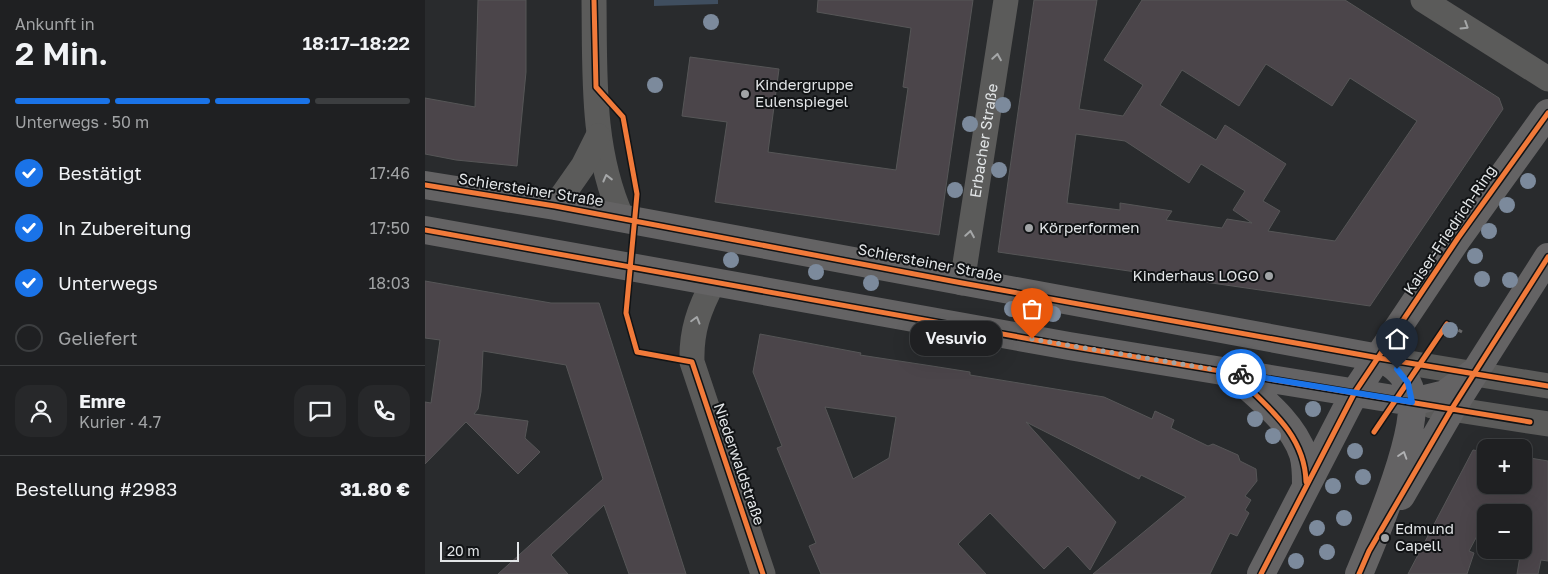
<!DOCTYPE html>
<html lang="de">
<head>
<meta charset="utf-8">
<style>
  body { margin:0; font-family:"Golos Text",sans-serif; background:#27282a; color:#f1f3f6; height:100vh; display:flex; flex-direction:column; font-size:19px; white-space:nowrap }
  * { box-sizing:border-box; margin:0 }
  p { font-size:16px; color:#a1a3a5 }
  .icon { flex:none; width:28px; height:28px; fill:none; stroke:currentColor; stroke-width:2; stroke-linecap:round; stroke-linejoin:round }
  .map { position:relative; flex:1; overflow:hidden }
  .drawer { display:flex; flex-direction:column; background:#1f2022; width:425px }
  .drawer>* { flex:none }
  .controls { position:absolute; left:1052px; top:439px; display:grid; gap:10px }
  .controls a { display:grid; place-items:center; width:55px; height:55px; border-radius:10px; background:#1f2022; box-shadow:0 5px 20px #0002,0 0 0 1px #3c3e40; font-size:25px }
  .scale { position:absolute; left:15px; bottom:12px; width:79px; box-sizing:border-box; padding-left:5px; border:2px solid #e2e5e7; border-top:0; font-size:14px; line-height:18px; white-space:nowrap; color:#e2e5e7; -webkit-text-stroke:4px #111315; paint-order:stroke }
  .pin { position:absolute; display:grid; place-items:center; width:42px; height:42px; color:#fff; margin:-51px -21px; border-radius:50% 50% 50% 0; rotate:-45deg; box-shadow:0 0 5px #0007 }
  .pin .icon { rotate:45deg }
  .courier { position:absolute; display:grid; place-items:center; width:50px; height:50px; margin:-25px; border:4px solid #1a73e8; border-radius:50%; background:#fff; color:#222; box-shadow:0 1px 6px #0007 }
  .bubble { position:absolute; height:35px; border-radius:15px; background:#1f2022; box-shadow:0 5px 20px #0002,0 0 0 1px #3c3e40; font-size:16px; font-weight:600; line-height:35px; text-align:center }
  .headline em { font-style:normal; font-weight:600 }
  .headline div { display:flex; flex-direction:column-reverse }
  .headline { display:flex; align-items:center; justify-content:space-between; height:85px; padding:0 15px }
  h1 { font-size:32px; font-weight:600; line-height:38px }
  .bar { display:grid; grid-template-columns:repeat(4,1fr); gap:8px 5px; align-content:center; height:60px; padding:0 15px }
  .bar i { height:6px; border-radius:4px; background:#3c3e40 }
  .bar .active { background:#1a73e8 }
  .bar p { grid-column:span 4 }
  .line { display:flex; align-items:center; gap:12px; padding:0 15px; border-top:1px solid #3c3e40 }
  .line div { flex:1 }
  .round { display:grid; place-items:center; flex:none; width:52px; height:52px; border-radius:15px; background:#27282a }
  ol { padding:0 15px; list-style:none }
  li { display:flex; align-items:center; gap:15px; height:55px }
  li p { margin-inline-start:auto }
  li .icon { padding:5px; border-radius:50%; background:#1a73e8; color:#fff; stroke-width:4 }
  li:last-child { color:#a1a3a5 }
  li i { width:28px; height:28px; border:2px solid #3c3e40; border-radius:50% }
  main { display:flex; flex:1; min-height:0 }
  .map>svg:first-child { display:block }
  .green { fill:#3f4e5f }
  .building { fill:#4b454a; stroke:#565657; fill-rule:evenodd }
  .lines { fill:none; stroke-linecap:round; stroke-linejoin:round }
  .path { stroke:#686869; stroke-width:3; stroke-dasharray:4 2.5; stroke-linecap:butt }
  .minor { stroke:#5b5b5a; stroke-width:25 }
  .major { stroke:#646364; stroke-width:28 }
  .cycleway-casing { stroke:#111315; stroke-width:8 }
  .cycleway { stroke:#f17a3a; stroke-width:5 }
  .tree { fill:#7c8a9c }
  .oneway { stroke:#a5a7a8 }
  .oneway2 { stroke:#b0b1b3 }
  .done { stroke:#a1a4a6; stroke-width:5; stroke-dasharray:0 9 }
  .route { stroke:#1a73e8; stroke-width:6 }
  .poi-dot { fill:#a1a4a6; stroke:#111315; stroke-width:2 }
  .labels { text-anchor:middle; stroke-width:4; stroke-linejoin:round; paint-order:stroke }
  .poi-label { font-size:15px; fill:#e2e5e7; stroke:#111315; text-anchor:start }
  .street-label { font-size:15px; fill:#e2e5e7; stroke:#111315 }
</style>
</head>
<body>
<main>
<section class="drawer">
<div class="headline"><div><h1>2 Min.</h1><p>Ankunft in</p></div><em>18:17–18:22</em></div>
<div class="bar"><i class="active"></i><i class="active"></i><i class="active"></i><i></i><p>Unterwegs · 50 m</p></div>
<ol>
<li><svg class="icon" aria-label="check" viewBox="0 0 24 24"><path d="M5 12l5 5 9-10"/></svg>Bestätigt<p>17:46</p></li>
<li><svg class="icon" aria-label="check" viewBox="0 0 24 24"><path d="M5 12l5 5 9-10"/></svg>In Zubereitung<p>17:50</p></li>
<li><svg class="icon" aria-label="check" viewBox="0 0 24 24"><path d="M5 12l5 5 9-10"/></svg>Unterwegs<p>18:03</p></li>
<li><i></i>Geliefert</li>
</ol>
<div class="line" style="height:90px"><a class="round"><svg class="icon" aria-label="person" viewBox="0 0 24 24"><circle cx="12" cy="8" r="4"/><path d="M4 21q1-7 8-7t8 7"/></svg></a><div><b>Emre</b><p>Kurier · 4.7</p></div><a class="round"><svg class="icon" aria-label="chat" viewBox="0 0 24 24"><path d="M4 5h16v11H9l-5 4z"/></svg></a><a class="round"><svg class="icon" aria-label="phone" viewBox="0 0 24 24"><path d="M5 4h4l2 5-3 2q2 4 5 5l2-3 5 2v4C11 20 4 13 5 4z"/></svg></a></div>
<div class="line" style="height:65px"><div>Bestellung #2983</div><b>31.80 €</b></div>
</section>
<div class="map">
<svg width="1123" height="574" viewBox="0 0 1123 574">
  <rect width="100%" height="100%" fill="#292b2d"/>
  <path class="green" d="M229,0H293V4L229,6Z"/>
  <path class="building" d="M53,0H101V72L92,166L31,160L0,154V98L50,107Z
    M393,0H548L514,235L290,202L302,122L257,116L265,57L354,69L343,152L471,170L483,88L478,87L486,28L392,12Z
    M609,0H672L654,109L698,116L718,85L679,60L717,0H920L1074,98L1078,109L945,306L573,252ZM841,64L907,106L925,78L992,121L910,241L843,231L855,211L838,201L861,164L800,125L791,140L735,105L757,70L814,106ZM651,134L700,141L764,183L776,164L820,191L808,210L827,223L802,219L797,228L741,220L747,211L695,203V210L642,203Z
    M0,281L126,303H174L261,574H204L179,505L126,555L143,574H73L178,479L141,365L58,351L56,392L53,409L49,414L103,421L100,438L115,452L93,474L41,422L0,464V402L6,403L15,340L0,338Z
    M335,334L436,353L435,355L507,366L545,372V375L679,397L727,419L730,411L749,420L746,428L783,446L788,444L813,455L815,461L831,469L832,481L820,496L826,500L820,510L824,513L812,536L805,533L785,574H668L761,497L716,475L714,479L601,422L691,522L665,570L643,546L619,569L565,513L533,544L561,574H396L384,546L391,543L352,448L357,446L328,372ZM400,407L471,417L464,458L428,479Z
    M1048,450L1061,452V485H1099V457L1123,461V561L1116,560L1113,574H1092L1096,550H1099L1102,510L1069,505L1065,512H1061V519L1044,551L1049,553L1042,574H983Z"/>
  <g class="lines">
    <path class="path" d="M1022,324L1037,332"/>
    <g class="minor">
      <path d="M169,0C170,74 166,149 197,218"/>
      <path d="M998,0L1123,79"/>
      <path d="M130,206L158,166L173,136"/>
      <path d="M289,281C274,309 266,331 267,362L338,574"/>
      <path id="s1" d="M537,283L581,0"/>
      <path d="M954,358L1123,386"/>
      <path d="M1007,406L1123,424"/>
    </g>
    <path class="major" d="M0,185L130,206L954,358C970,365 982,375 986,393C995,431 950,536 934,574
      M0,230L644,346L987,402L1020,394L1048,373
      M808,373C832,396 867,421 878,454C881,464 881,474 881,484
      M976,496L1026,410L1123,257
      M836,574L930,392L1033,238L1123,113"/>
    <g class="cycleway-casing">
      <path id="cycleway" d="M169,0L171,87L198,117L212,194L201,313L212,352L267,362L338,574
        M0,185L130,206L537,283L954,358L1123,386
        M0,230L644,346L1105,422
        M808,373C840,405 880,433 881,482
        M949,432L1022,324
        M836,574L930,392L1033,238L1123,113
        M934,574L944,551L1026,410L1123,257"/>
    </g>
    <use href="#cycleway" class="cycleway"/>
  </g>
  <g class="tree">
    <circle cx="286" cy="22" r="8"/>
    <circle cx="230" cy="85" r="8"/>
    <circle cx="578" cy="105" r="8"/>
    <circle cx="545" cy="124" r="8"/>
    <circle cx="574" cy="170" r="8"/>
    <circle cx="1103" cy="181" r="8"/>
    <circle cx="530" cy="190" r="8"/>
    <circle cx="1082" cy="205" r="8"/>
    <circle cx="1064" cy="231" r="8"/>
    <circle cx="1050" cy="256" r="8"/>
    <circle cx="306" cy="260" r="8"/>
    <circle cx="391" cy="272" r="8"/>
    <circle cx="1057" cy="279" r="8"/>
    <circle cx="1085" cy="280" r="8"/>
    <circle cx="446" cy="283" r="8"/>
    <circle cx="587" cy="309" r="8"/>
    <circle cx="628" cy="314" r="8"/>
    <circle cx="1025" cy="330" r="8"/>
    <circle cx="888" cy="409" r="8"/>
    <circle cx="830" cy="419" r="8"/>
    <circle cx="848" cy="436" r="8"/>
    <circle cx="930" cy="451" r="8"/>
    <circle cx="938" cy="477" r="8"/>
    <circle cx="908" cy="486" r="8"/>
    <circle cx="919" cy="518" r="8"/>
    <circle cx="892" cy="528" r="8"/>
    <circle cx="902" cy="552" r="8"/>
    <circle cx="871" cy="561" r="8"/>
  </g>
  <defs><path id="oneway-chevron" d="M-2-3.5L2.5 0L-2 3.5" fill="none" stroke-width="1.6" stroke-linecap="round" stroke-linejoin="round" transform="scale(1.25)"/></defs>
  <g class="oneway">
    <use href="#oneway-chevron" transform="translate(1040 26) rotate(32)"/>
    <use href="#oneway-chevron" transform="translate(572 57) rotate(-81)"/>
    <use href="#oneway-chevron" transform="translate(182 178) rotate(-104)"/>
    <use href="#oneway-chevron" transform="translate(545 234) rotate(-81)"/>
    <use href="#oneway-chevron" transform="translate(271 320) rotate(-74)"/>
  </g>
  <use class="oneway2" href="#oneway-chevron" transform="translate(978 455) rotate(-72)"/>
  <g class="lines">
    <path class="done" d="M607,339L816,374"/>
    <path class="route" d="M816,374L987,402L983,383L972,369"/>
  </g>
  <g class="poi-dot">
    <circle cx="320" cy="94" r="5"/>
    <circle cx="604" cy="228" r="5"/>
    <circle cx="844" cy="276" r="5"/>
    <circle cx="960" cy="538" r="5"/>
  </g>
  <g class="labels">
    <g class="poi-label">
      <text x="330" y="90">Kindergruppe<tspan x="330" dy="17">Eulenspiegel</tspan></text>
      <text x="614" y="233">Körperformen</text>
      <text x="834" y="281" text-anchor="end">Kinderhaus LOGO</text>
      <text x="970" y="534">Edmund<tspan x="970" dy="17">Capell</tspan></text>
    </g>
    <g class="street-label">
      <text dy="5" stroke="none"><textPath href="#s1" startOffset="144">Erbacher Straße</textPath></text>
      <text transform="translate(106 190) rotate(9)" y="5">Schiersteiner Straße</text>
      <text transform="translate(1025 230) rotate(-56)" y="5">Kaiser-Friedrich-Ring</text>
      <text transform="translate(505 263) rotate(11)" y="5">Schiersteiner Straße</text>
      <text transform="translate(314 464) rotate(71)" y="5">Niederwaldstraße</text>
    </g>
  </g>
</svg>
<div class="controls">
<a>+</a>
<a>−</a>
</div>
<div class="scale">20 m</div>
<div class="pin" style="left:607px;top:339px;background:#ea580c"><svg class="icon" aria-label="bag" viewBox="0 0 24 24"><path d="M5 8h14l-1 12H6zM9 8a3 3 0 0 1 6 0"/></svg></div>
<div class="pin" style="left:972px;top:369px;background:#1f2937"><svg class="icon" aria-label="home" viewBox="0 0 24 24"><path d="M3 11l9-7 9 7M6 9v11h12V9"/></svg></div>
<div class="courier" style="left:816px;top:374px"><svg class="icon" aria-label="bike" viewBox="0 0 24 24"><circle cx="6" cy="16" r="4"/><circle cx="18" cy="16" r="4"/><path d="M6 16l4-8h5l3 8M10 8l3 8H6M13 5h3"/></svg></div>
<div class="bubble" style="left:485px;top:321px;width:92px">Vesuvio</div>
</div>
</main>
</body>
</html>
